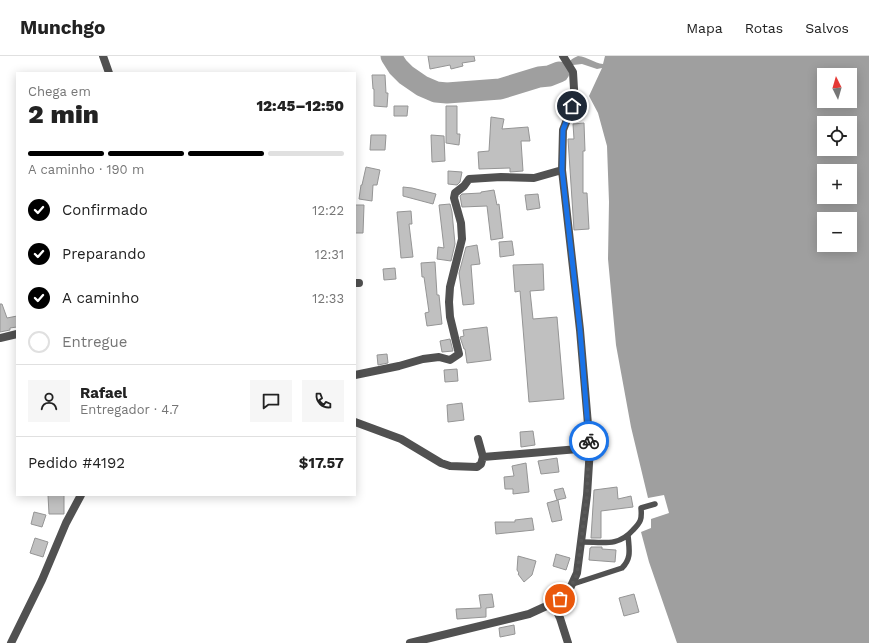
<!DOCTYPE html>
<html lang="pt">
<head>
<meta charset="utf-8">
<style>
  body { margin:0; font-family:"Work Sans",sans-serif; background:#f6f6f6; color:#222; height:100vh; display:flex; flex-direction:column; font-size:15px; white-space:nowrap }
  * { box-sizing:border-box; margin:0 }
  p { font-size:13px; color:#767676 }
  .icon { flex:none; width:22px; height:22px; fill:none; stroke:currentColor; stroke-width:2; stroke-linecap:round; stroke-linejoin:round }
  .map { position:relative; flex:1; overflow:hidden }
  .drawer { position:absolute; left:16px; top:16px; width:340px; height:424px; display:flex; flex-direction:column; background:#fff; border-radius:0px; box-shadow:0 2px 10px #0003 }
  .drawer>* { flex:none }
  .needle { width:26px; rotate:355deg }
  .buttons { position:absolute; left:817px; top:12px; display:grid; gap:8px }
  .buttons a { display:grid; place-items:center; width:40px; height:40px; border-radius:0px; background:#fff; box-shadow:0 2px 10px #0003; font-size:20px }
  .pin { position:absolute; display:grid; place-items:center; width:34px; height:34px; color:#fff; margin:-17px; border:2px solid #fff; border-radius:50%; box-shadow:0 1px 4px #0007 }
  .courier { position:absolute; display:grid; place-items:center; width:40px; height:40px; margin:-20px; border:3px solid #1a73e8; border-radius:50%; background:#fff; color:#222; box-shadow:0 1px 5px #0007 }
  .summary em { font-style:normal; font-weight:800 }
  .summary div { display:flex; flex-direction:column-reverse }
  .summary { display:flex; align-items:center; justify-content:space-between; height:68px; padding:0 12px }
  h1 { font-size:26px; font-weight:800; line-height:30px }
  .bar { display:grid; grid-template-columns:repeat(4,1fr); gap:6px 4px; align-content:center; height:48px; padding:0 12px }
  .bar i { height:5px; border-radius:3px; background:#e0e0e0 }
  .bar .active { background:#000 }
  .bar p { grid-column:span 4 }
  .line { display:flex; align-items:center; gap:10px; padding:0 12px; border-top:1px solid #e0e0e0 }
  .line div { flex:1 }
  .round { display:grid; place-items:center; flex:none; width:42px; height:42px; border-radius:0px; background:#f6f6f6 }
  ol { padding:0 12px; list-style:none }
  li { display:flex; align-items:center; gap:12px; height:44px }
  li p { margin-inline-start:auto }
  li .icon { padding:4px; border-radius:50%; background:#000; color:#fff; stroke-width:4 }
  li:last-child { color:#767676 }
  li i { width:22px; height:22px; border:2px solid #e0e0e0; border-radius:50% }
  header { display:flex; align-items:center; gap:24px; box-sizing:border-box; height:56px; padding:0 20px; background:#fff; border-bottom:1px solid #e0e0e0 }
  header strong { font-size:19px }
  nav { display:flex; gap:22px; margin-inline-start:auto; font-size:14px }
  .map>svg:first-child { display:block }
  .water { fill:#9f9f9f; fill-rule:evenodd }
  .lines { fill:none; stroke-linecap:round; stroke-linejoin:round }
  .river { stroke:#9f9f9f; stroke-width:21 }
  .building { fill:#c0c0c0; stroke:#959595 }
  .lane { stroke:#515151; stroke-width:5.5 }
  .street { stroke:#515151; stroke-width:8 }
  .done { stroke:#595959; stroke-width:4; stroke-dasharray:0 7.2 }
  .route { stroke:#1a73e8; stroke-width:5 }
</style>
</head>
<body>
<header>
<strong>Munchgo</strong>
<nav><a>Mapa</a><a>Rotas</a><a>Salvos</a></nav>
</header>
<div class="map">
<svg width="869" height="587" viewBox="0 0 869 587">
  <rect width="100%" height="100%" fill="#fff"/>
  <path class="water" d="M578,0C588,1 594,7 603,8L605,0H869V587H677L649,506L641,476L651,472V463L669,457L664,439L648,442L631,371L616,289L608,203L609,146L607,90L598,57L589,40L602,12L597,13L582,8L573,9L564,20L558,23H531C541,19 553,16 562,10C568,7 572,2 578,0ZM824,19H850V45H824ZM824,67H850V93H824ZM824,115H850V141H824ZM824,163H850V189H824Z"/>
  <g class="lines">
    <path class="river" d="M391,0L398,11L406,19L422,30L436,36L447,37L500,33L539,21L549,20L559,16"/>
  </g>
  <path class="building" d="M428,0H474L475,5L462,7L463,10L451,13L450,9L430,13Z
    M372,19H385L386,37H388L387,51L374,50V33H373Z
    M394,50H408L407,60H394Z
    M446,50H457V78H460L459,89L446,87Z
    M491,61L504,63L502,73L528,71L530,85H521L523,115L510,116V112L479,113L478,96L489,95Z
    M584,67L585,95H583V137H587L589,173L574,174L568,83H574L573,68Z
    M371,79H386L385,94H370Z
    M431,79L444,80L445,105L432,106Z
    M366,111L380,114L377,129H373L372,145L359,143L361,129H362Z
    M448,115L462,116L460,126L457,129L448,128Z
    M403,131L412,132L436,138L433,148L403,140Z
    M494,134L497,149L499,148L503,182L491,184L487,150L462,151L460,140L462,138L481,137V136Z
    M538,138L540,152L527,154L525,139Z
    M450,148L452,156L455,188L451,205L437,203L438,191L444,192L439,149Z
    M355,149H364L363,177H355Z
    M411,155L412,168H409L413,201L401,202L397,156Z
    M512,185L514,199L500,201L499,186Z
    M477,189L480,208L471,209L474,248L463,249L459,217L466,191Z
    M435,206L437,239H439L442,268L427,270L425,257L429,256L424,221H422L421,207Z
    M543,208L544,234L530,235L533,263L557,261L564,343L529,346L520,235L515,236L513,209Z
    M395,212L396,223L384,224L383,213Z
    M0,248H2L7,262L17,260V271L10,272V274L0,276Z
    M487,271L491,304L467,307L465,293H464L460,281L464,280L463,274Z
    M450,283L453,295L442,296L440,285Z
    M387,298L388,307L378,309L377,299Z
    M457,313L458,325L445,326L444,314Z
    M462,347L464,364L448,366L447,349Z
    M533,375L535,389L521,391L520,376Z
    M598,377H607L608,391L599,392Z
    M557,402L559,416L541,418L538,405Z
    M526,407L529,436L513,438V433H505L504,421L514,420L512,410Z
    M617,431L618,443L631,440L633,451L601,455V482H591L594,434Z
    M563,432L566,442L557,444L554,434Z
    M48,439H64V458H49Z
    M558,444L562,464L552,466L547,447Z
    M34,456L46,459L42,471L31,468Z
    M532,462L534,474L496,478L495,466H515V464Z
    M35,482L48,486L43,501L30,497Z
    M591,491H602V493L616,494L615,506L589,504L590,492H591Z
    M556,498L570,502L566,514L553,510Z
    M518,500L536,505L532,519L524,526L518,518L519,517L517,514Z
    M492,538L494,551L486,552V561L457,563L456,553L481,552L479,539Z
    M634,538L639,556L624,560L619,542Z
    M514,569L515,578L500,581L499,572Z"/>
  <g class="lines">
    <path class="lane" d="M582,486C603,486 618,491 633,474C641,466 642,463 641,452L655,448
      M573,528L622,512C632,502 629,493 628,479"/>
    <path class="street" d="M103,0L109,17
      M355,227H359
      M0,282L17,278
      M355,319L399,310L423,303L439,301L450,304L459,298L450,261L449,246L450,231L462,183L461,167L454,142L455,137L464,130L469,123L501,121L534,122L562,114
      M355,366L401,383L441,407L450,410L477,411L481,408L483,401
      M478,383L483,401L590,392
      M553,547L560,562L568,587
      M11,587L42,524L66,467L81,439
      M410,587L529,558L553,547L567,539L577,517L587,439L590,392L580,274L562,114L563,74L572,51L574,33L573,16L563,0"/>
  </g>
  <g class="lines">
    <path class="done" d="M560,543L567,539L577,518L587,439L589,385"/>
    <path class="route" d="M572,50L563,74L562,114L580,274L589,385"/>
  </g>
</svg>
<div class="buttons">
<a><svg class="needle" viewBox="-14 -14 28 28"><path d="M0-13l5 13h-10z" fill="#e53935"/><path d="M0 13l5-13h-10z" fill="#767676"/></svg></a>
<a><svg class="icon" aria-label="locate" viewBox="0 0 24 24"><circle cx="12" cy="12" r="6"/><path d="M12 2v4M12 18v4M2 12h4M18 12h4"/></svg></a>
<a>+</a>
<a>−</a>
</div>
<div class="pin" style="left:560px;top:543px;background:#ea580c"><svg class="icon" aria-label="bag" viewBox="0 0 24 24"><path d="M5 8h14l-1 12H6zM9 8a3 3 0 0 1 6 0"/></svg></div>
<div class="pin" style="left:572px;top:50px;background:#1f2937"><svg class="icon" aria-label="home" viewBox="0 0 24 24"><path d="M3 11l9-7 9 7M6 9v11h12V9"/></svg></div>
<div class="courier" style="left:589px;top:385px"><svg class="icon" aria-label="bike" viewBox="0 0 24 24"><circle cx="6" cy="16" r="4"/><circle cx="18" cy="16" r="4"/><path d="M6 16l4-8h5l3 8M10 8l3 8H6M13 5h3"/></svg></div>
<section class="drawer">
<div class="summary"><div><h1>2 min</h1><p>Chega em</p></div><em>12:45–12:50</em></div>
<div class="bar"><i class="active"></i><i class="active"></i><i class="active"></i><i></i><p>A caminho · 190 m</p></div>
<ol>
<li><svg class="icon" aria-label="check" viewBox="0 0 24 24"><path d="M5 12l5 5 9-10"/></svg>Confirmado<p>12:22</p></li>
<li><svg class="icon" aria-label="check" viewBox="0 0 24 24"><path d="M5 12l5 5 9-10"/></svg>Preparando<p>12:31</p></li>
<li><svg class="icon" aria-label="check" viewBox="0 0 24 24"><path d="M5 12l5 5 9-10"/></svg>A caminho<p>12:33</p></li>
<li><i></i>Entregue</li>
</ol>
<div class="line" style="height:72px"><a class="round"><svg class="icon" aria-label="person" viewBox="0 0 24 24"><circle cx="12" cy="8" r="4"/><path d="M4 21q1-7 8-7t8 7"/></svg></a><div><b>Rafael</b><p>Entregador · 4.7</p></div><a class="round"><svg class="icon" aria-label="chat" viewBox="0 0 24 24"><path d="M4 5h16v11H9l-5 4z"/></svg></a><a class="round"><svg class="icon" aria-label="phone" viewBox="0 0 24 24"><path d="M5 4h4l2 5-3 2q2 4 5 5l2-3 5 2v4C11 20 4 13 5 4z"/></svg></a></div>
<div class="line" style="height:52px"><div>Pedido #4192</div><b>$17.57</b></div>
</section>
</div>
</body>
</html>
